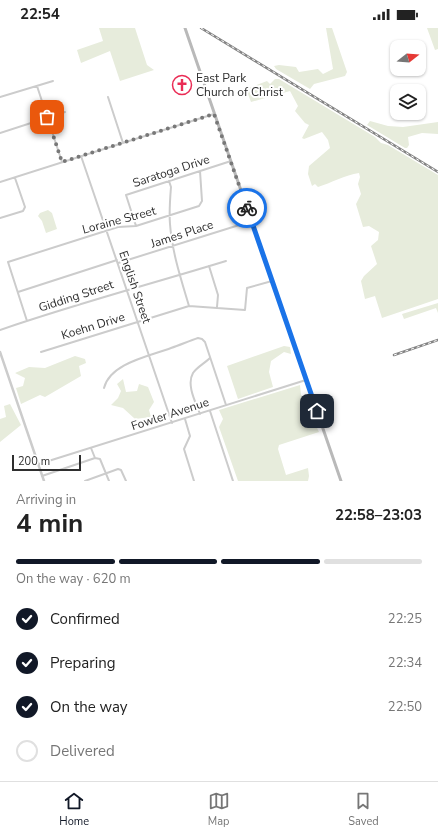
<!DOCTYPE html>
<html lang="en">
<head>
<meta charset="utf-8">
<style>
  body { margin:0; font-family:"Nunito Sans",sans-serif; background:#f2f2f2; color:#222; height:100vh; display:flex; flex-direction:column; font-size:15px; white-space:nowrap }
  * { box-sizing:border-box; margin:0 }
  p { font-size:13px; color:#767676 }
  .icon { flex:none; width:22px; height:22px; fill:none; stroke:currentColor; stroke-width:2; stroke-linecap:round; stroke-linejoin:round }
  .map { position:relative; height:453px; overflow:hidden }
  .side { display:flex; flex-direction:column; background:#fff; flex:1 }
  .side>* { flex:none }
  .needle { width:26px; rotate:73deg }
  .buttons { position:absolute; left:390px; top:12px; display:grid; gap:8px }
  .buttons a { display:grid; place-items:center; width:36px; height:36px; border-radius:8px; background:#fff; box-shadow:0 1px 3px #0004; font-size:20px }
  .scale { position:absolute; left:12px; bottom:10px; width:69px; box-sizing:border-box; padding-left:4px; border:2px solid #2f2f2f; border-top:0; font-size:11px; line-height:14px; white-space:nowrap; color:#2f2f2f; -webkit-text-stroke:3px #fff; paint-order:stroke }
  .pin { position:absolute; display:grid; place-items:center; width:34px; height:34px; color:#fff; margin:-17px; border-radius:8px; box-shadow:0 2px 6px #0006 }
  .courier { position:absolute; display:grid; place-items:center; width:40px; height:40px; margin:-20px; border:3px solid #1a73e8; border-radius:50%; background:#fff; color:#222; box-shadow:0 1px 5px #0007 }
  .headline em { font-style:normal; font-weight:700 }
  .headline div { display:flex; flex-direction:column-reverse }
  .headline { display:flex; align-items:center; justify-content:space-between; height:68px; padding:0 16px }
  h1 { font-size:26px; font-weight:700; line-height:30px }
  .bar { display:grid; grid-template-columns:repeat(4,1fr); gap:6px 4px; align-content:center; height:48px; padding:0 16px }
  .bar i { height:5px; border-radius:3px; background:#e0e0e0 }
  .bar .on { background:#111827 }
  .bar p { grid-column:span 4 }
  ol { padding:0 16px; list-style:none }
  li { display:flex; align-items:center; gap:12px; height:44px }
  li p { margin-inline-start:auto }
  li .icon { padding:4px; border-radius:50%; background:#111827; color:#fff; stroke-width:4 }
  li:last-child { color:#767676 }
  li i { width:22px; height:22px; border:2px solid #e0e0e0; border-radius:50% }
  .status { display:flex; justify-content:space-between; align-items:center; height:28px; padding:0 20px; background:#fff; direction:ltr }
  .status svg { height:11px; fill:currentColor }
  .menu { display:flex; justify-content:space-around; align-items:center; height:56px; border-top:1px solid #e0e0e0; background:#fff; font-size:11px; color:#767676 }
  .menu a { display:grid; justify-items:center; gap:2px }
  .menu .on { color:#111827 }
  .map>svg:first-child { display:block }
  .green { fill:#e7ecdc }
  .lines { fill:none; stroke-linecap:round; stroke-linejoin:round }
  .minor { stroke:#ccc; stroke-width:2 }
  .tertiary { stroke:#ccc; stroke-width:2.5 }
  .secondary { stroke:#b9b9b9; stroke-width:3 }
  .rail-casing { stroke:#848484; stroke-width:2.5 }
  .rail { stroke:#fff; stroke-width:1; stroke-dasharray:3; stroke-linecap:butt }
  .done { stroke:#787878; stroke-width:4; stroke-dasharray:0 7.2 }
  .route { stroke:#1a73e8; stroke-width:5 }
  .labels { text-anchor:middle; stroke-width:4; stroke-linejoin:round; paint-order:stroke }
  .poi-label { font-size:12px; fill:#2f2f2f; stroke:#fff; text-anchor:start }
  .street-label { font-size:12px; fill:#2f2f2f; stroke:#fff }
</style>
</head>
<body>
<div class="status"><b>22:54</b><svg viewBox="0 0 49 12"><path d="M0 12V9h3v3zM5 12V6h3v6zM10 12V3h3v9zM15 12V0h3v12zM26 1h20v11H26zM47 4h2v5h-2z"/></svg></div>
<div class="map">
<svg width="438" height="453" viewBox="0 0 438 453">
  <rect width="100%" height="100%" fill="#fff"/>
  <path class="green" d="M99,0H135L147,37L154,42L120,53L110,23L81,35L77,22L103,13Z
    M326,0H332L347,44L345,48L314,56L310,61L276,41L274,38L279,37L296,39L299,44L318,41L323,46L333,41Z
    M427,0H438V21L435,22Z
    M275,51H279L375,109L381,115L388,117L438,147V271L382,290L375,268L365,271L361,253L364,248L377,236L371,218L378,212L379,204L369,198L363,199L356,176L361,166L358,156L360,149L359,145C345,147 331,155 318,159L315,156L312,158L308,146L309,138L330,120L328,112L322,104L304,111L302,110L309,97L305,95L295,83L298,78L290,63L251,74L246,61L267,53L270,56Z
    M370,93L388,98L403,99L438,94V106L422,105L408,109L409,117L407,120H405L367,97Z
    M48,182L52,185L57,201L46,205L42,193L38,188L40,185Z
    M438,275V285L436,280L404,291L402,286Z
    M284,318L290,319L291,326L284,324L271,333L269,344L273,359L238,371L227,338Z
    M75,328L85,331L86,335L79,338L81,348L45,369L40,367L21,376L16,360L23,358L25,350L15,345L29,339L45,340Z
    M123,351L126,364L137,363L139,356L148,359L154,374L149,382L151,389L135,391L123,380L111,377L118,370L121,363L117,356Z
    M300,357L301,367L306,371L308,382L311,383C312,391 316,397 319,404L279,417L278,421L286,447L308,440L309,448L308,453H238L219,399L223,391L219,382Z
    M10,376L21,397L0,414V391L6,389L4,378Z"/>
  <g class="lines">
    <path class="minor" d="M37,58L62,134
      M0,69L53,53
      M108,69L123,115
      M0,105L65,84
      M81,128L172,395
      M169,153L171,159C170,171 169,184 170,196C172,224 181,251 189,278
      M0,154L214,86
      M0,190L23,183L25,179L15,150
      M136,198L126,167L231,133
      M118,235L252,193
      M209,238L218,267L217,279
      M18,264L117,232
      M27,293L8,234L118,199L136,198L199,178L202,173L200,143
      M0,302C75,276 151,256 226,233
      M41,324L189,278L245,282L247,260L272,253
      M104,360C110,335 150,328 171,320C180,317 189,313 198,310L202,311L205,314L226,377
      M210,383L233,453
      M200,386C196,375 186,357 193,345C197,339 205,335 210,330
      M185,391L190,408L184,421L194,453
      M91,420L95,430L100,431L109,453
      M39,436L306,352
      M42,448L95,430
      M85,453L118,441L121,442L126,453"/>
    <path class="tertiary" d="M0,324L44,453"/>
    <path class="secondary" d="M185,0L341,453"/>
    <g class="rail-casing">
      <path id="rail" d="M201,0L438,144
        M394,327L438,312"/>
    </g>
    <use href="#rail" class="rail"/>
  </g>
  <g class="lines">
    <path class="done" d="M47,89L62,134L214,86L247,180"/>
    <path class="route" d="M247,180L317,383"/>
  </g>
  <defs>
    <g id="church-ring" transform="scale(1)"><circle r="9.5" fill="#fff" stroke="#ea2c55" stroke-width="1.5"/><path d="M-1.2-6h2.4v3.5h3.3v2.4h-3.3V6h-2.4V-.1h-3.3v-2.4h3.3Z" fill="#ea2c55"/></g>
  </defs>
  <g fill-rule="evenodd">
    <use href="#church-ring" x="182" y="57"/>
  </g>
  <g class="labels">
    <g class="poi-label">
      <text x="196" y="54">East Park<tspan x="196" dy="14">Church of Christ</tspan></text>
    </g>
    <g class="street-label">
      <text transform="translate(171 143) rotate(-18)" y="4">Saratoga Drive</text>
      <text transform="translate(119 192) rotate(-15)" y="4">Loraine Street</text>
      <text transform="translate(182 206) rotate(-18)" y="4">James Place</text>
      <text transform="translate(135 259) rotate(71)" y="4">English Street</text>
      <text transform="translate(76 268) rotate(-18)" y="4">Gidding Street</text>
      <text transform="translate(93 298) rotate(-17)" y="4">Koehn Drive</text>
      <text transform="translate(170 386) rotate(-18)" y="4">Fowler Avenue</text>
    </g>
  </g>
</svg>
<div class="buttons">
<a><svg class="needle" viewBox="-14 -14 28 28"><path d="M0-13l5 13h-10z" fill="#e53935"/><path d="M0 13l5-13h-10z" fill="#767676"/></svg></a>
<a><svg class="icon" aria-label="layers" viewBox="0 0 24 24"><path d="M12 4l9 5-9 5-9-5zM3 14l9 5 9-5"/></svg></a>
</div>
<div class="scale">200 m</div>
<div class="pin" style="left:47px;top:89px;background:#ea580c"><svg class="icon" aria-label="bag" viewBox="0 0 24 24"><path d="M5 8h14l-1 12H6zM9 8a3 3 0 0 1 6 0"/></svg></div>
<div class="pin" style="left:317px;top:383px;background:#1f2937"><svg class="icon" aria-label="home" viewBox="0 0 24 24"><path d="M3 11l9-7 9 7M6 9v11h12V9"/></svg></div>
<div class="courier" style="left:247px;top:180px"><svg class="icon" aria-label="bike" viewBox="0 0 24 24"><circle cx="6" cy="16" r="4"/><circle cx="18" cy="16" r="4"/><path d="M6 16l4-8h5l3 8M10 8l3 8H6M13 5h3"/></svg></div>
</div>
<section class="side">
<div class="headline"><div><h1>4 min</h1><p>Arriving in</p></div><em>22:58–23:03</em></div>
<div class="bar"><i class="on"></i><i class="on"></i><i class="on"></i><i></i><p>On the way · 620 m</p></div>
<ol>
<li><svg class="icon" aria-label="check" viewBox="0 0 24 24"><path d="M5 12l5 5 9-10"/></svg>Confirmed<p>22:25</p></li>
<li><svg class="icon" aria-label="check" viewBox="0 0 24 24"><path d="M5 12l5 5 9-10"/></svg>Preparing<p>22:34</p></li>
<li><svg class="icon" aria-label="check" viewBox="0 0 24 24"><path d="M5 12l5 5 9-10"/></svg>On the way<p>22:50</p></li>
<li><i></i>Delivered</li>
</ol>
</section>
<nav class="menu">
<a class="on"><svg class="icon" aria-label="home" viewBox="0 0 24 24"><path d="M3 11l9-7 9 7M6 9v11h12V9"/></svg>Home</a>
<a><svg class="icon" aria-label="map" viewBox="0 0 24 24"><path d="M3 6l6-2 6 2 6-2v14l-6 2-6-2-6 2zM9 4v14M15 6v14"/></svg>Map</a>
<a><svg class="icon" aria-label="saved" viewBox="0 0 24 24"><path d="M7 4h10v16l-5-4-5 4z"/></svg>Saved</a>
</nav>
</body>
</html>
